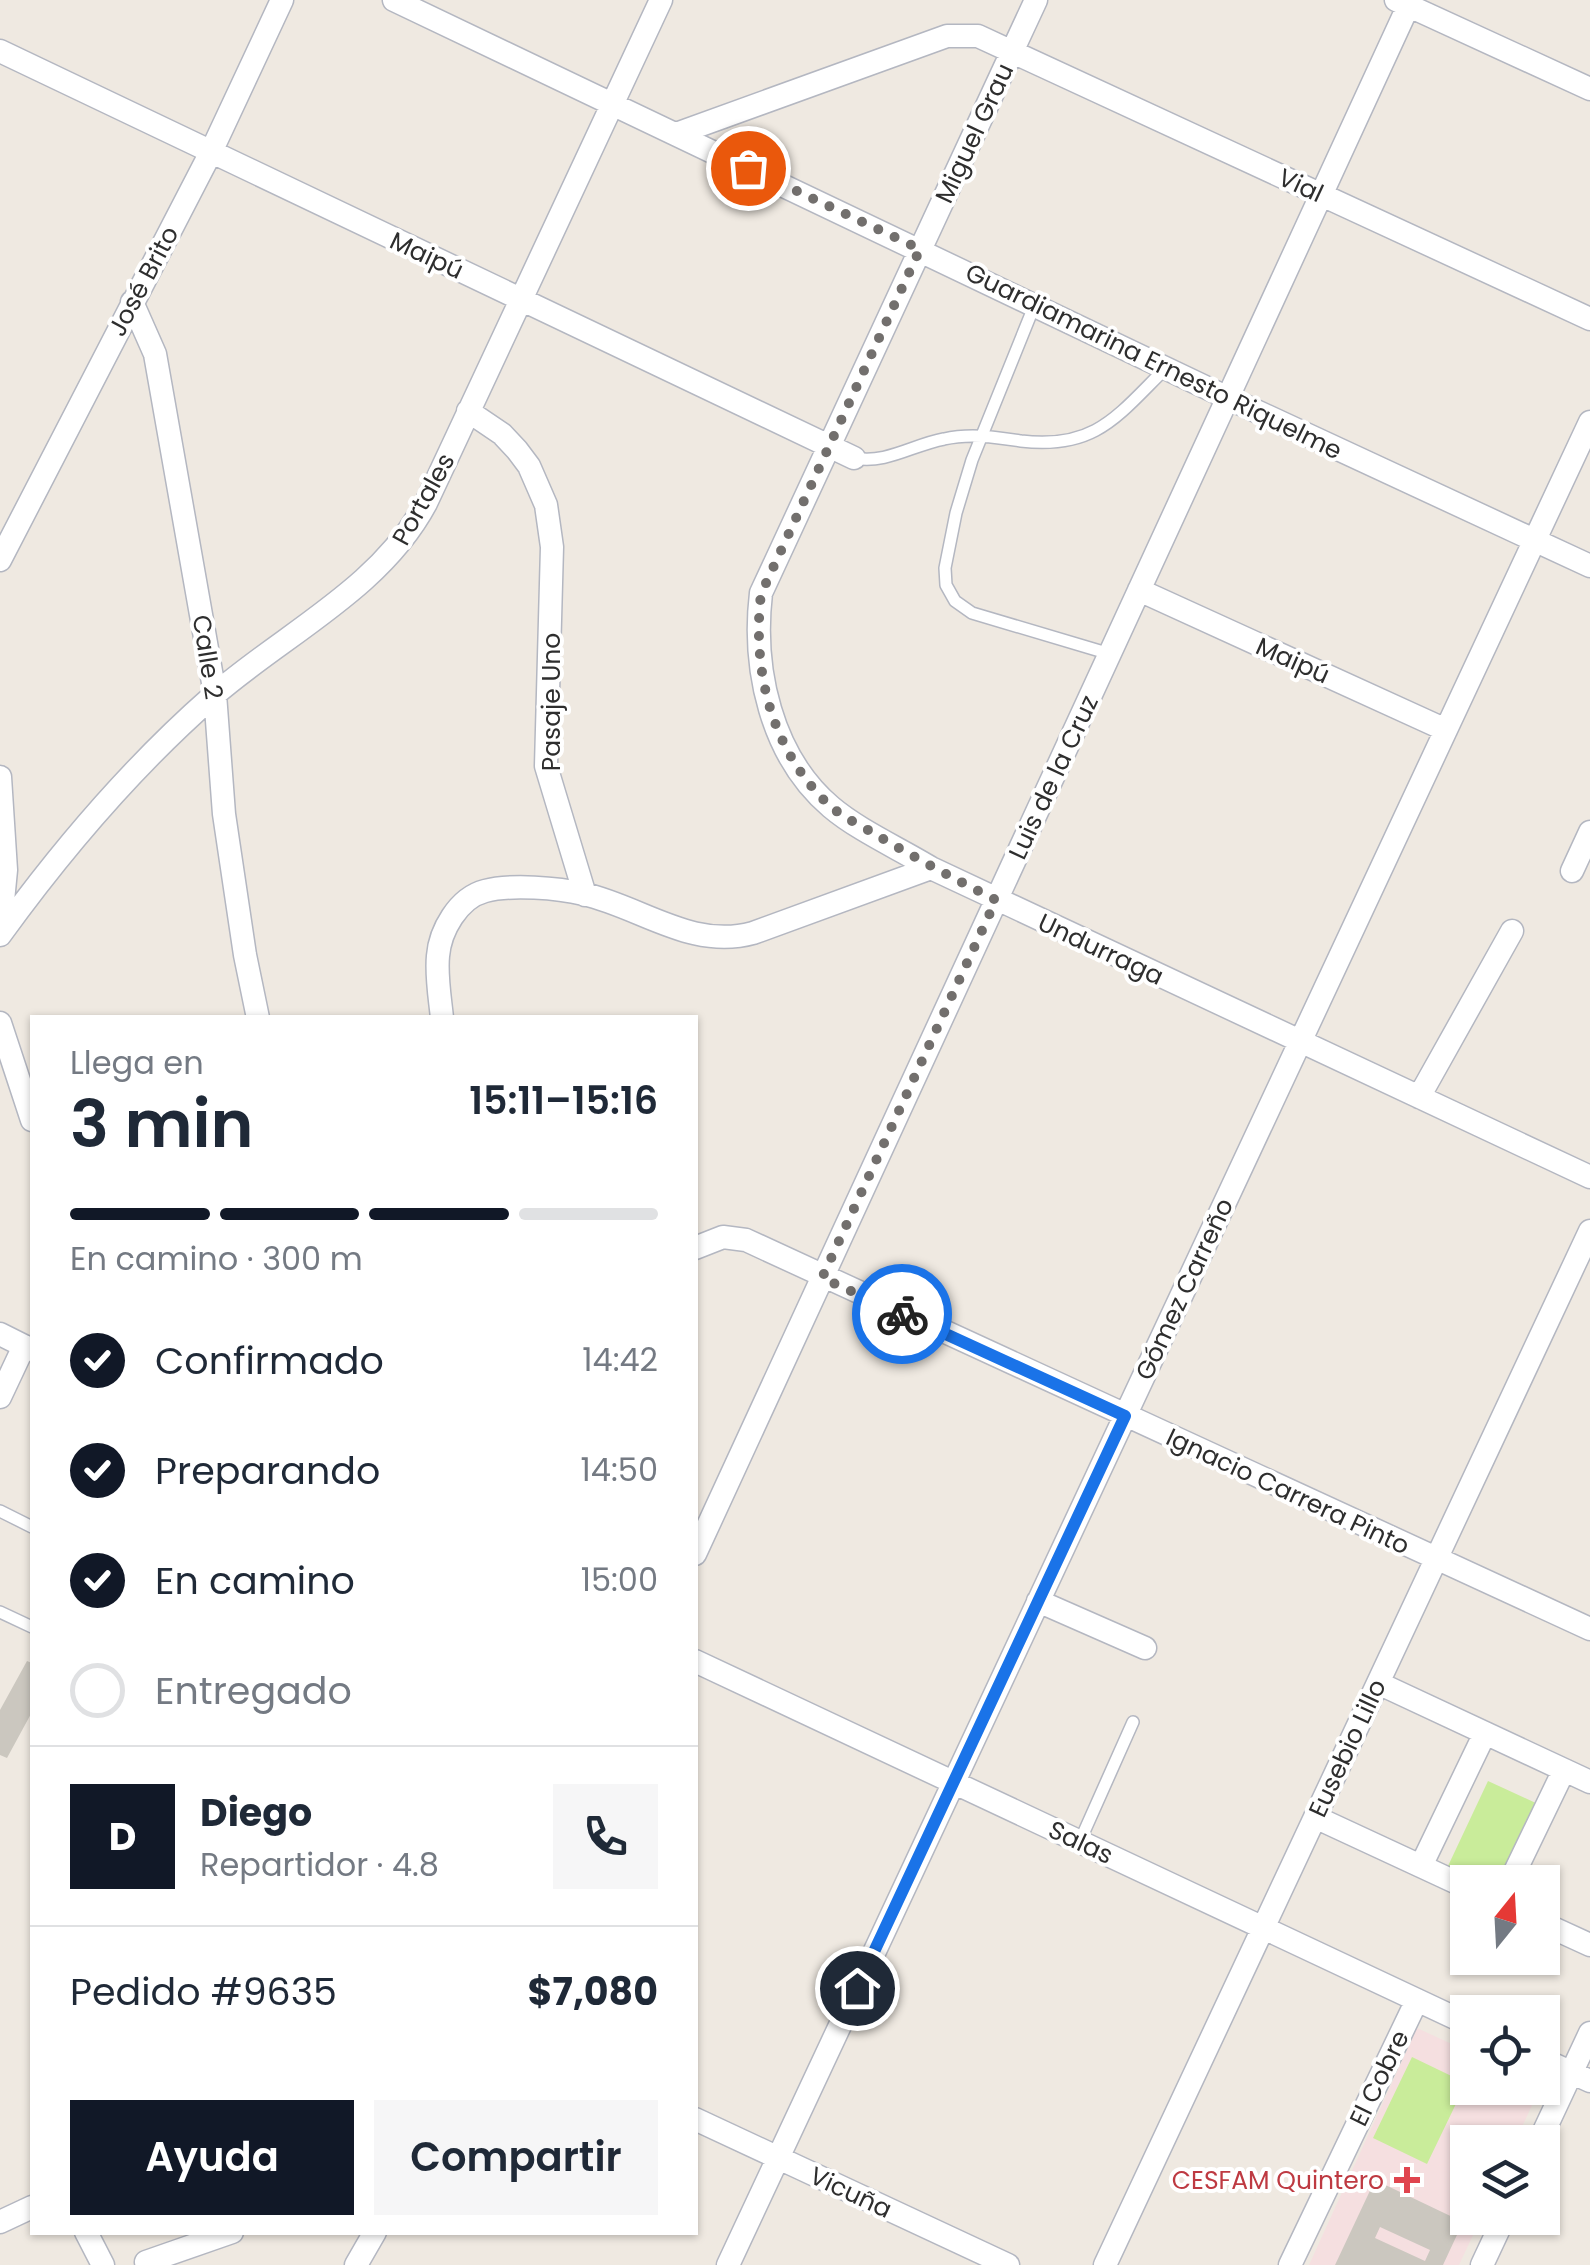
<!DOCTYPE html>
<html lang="es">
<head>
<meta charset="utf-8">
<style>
  body { margin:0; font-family:Poppins,sans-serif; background:#f6f6f7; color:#1f2937; height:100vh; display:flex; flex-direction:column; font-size:38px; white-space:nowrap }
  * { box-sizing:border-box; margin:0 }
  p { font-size:32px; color:#747a83 }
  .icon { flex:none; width:55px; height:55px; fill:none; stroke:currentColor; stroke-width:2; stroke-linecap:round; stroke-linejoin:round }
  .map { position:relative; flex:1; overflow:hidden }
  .panel { position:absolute; left:30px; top:1015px; width:668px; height:1220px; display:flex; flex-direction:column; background:#fff; border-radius:0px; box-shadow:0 2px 8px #0004 }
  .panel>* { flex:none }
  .needle { width:65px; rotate:18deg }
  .tools { position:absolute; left:1450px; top:1865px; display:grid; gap:20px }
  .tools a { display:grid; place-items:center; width:110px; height:110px; border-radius:0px; background:#fff; box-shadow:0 2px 8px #0004; font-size:50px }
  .pin { position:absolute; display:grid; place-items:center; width:85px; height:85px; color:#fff; margin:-42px; border:5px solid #fff; border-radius:50%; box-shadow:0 2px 10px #0007 }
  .courier { position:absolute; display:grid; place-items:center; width:100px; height:100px; margin:-50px; border:8px solid #1a73e8; border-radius:50%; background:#fff; color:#222; box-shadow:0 2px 12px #0007 }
  .summary em { font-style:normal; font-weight:600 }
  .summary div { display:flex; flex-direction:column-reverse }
  .summary { display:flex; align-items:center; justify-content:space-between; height:170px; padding:0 40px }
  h1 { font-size:65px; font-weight:600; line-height:75px }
  .bar { display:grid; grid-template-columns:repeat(4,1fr); gap:15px 10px; align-content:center; height:120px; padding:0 40px }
  .bar i { height:12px; border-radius:8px; background:#e0e1e3 }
  .bar .on { background:#111827 }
  .bar p { grid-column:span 4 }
  .line { display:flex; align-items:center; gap:25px; padding:0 40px; border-top:2px solid #e0e1e3 }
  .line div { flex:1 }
  .round { display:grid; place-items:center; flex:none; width:105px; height:105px; border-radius:0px; background:#f6f6f7 }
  ol { padding:0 40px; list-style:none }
  li { display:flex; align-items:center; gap:30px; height:110px }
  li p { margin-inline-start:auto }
  li .icon { padding:10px; border-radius:50%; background:#111827; color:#fff; stroke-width:4 }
  li:last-child { color:#747a83 }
  li i { width:55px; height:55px; border:5px solid #e0e1e3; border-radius:50% }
  .action { display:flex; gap:20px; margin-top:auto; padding:20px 40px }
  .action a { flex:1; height:115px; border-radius:0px; background:#111827; color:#fff; font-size:40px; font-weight:600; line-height:115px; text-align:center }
  .action a+a { background:#f6f6f7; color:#1f2937 }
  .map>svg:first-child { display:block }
  .medical { fill:#f5dfe0 }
  .pitch { fill:#c9ec9a }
  .building { fill:#cbc7bf; fill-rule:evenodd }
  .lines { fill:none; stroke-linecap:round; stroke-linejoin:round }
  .service-casing { stroke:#b4b7c1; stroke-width:14 }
  .minor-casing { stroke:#b4b7c1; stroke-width:25 }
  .service { stroke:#fff; stroke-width:11 }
  .minor { stroke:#fff; stroke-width:22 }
  .done { stroke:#726f6d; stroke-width:10; stroke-dasharray:0 18 }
  .route { stroke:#1a73e8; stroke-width:12 }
  .health-dot { fill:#e0444e; stroke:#fff; stroke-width:4 }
  .labels { text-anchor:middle; stroke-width:8; stroke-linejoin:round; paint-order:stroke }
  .street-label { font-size:25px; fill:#2e2e2e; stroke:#fff }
  .health-label { font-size:25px; fill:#be3a42; stroke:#fff; text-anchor:end }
</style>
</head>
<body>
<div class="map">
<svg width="1590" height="2265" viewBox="0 0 1590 2265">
  <rect width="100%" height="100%" fill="#efe9e1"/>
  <path class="medical" d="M1417,2028L1467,2051L1468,2088H1540L1515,2142H1468V2218H1481L1459,2265H1309Z"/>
  <path class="pitch" d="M1488,1781L1540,1805L1504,1882H1484L1448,1866Z
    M1412,2057L1466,2083L1427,2164L1373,2138Z"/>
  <path class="building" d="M27,1661L32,1663V1712L7,1758L0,1755V1710Z
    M1375,2180L1463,2222L1443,2265H1335ZM1380,2227L1430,2250L1425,2261L1375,2238Z"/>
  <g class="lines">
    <g class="service-casing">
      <path id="service" d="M1035,304L972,460L956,513L945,568L946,585L955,601L972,613L1100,651
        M854,458C887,464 912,445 944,439C970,433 995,437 1021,441C1096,450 1118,415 1166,368
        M0,1511L32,1527
        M0,1612L32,1627
        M1080,1841L1133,1722"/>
    </g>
    <g class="minor-casing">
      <path id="minor" d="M394,0L1228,398L1590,566
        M1036,0L761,593C752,669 771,756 831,807C858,830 900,849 931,868L1590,1177
        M1396,0L1590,89
        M0,51L854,458
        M676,134L947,36H978L1590,319
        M132,302L155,354L215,694L224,814L245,955L258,1018
        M468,411L502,434L517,450L529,466L546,505L552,547L546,766L585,895
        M0,560L211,152L282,0
        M1139,590L1446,730
        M0,777L6,870L0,932
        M1572,871L1590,832
        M0,935C63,848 132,767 213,696C284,634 380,589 426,503L661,0
        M442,1018C440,998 436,976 438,956C440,931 458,898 485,891C511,884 558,888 584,894C641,907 692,950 753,933L931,868
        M0,1023L32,1120
        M1419,1097L1512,931
        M695,1248L723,1237L746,1240L1590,1629
        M0,1334L32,1350
        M0,1397L24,1346
        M695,1554L1411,0
        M1038,1601L1145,1648
        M695,1661L1468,2024
        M1378,1683L1590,1782
        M1315,1817L1468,1888
        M1421,1866L1485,1733
        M1510,1882L1564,1770
        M1542,1923L1590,1945
        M1542,2059L1590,2081
        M695,2119L1008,2265
        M1539,2142L1590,2033
        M0,2222L32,2207
        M86,2232L103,2265
        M146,2262L232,2232
        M356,2265L375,2232
        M728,2265L1590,422
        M1105,2265L1590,1231
        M1290,2265L1417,2000
        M1482,2265L1504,2218"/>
    </g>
    <use href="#service" class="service"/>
    <use href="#minor" class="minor"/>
  </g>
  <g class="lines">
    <path class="done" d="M748,168L920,249L761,594C752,670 771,750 829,805C842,817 860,825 875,834C915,858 955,879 996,900L822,1278L902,1314"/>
    <path class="route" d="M857,1988L1125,1416L902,1314"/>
  </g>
  <path class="health-dot" d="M1402 2165h10v10h10v10h-10v10h-10v-10h-10v-10h10z"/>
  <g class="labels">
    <g class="street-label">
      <text transform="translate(974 133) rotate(-65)" y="9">Miguel Grau</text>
      <text transform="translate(1301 185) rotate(25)" y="9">Vial</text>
      <text transform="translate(427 255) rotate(25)" y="9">Maipú</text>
      <text transform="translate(143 281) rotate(-62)" y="9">José Brito</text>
      <text transform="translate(1154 361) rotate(26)" y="9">Guardiamarina Ernesto Riquelme</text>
      <text transform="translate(423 499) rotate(-61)" y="9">Portales</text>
      <text transform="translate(208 657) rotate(81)" y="9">Calle 2</text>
      <text transform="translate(1293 660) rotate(24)" y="9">Maipú</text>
      <text transform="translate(551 702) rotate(-90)" y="9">Pasaje Uno</text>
      <text transform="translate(1053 777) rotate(-65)" y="9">Luis de la Cruz</text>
      <text transform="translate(1101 949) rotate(25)" y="9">Undurraga</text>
      <text transform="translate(1184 1289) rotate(-65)" y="9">Gómez Carreño</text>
      <text transform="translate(1288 1491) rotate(25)" y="9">Ignacio Carrera Pinto</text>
      <text transform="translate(1347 1748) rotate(-65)" y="9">Eusebio Lillo</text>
      <text transform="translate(1081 1842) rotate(25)" y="9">Salas</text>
      <text transform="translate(1379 2078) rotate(-64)" y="9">El Cobre</text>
      <text transform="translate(851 2192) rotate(25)" y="9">Vicuña</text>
    </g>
    <g class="health-label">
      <text x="1384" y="2189">CESFAM Quintero</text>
    </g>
  </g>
</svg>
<div class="tools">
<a><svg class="needle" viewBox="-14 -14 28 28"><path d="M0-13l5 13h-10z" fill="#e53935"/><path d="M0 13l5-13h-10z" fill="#747a83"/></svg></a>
<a><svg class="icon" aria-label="locate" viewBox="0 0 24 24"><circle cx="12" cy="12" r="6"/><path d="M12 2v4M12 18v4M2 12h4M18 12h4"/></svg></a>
<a><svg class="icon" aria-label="layers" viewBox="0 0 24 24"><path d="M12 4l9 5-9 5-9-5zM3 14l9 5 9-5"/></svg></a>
</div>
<div class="pin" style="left:748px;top:168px;background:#ea580c"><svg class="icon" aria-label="bag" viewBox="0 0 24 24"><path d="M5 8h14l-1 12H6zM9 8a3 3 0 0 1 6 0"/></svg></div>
<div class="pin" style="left:857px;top:1988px;background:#1f2937"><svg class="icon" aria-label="home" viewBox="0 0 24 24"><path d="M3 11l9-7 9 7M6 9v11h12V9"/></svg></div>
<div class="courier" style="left:902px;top:1314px"><svg class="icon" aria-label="bike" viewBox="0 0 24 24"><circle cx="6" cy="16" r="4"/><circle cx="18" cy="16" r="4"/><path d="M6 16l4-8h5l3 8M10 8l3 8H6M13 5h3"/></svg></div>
<section class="panel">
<div class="summary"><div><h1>3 min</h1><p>Llega en</p></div><em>15:11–15:16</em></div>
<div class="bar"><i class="on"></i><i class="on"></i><i class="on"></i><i></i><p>En camino · 300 m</p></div>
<ol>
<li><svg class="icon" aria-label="check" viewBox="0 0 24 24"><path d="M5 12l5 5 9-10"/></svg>Confirmado<p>14:42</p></li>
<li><svg class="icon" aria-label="check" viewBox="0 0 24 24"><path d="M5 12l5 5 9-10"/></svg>Preparando<p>14:50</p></li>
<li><svg class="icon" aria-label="check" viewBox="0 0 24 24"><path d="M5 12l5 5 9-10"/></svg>En camino<p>15:00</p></li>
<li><i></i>Entregado</li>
</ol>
<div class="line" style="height:180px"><b class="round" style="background:#111827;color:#fff">D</b><div><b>Diego</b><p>Repartidor · 4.8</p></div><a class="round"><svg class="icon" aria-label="phone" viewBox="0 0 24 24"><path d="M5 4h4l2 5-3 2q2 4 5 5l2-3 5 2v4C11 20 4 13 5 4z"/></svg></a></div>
<div class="line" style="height:130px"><div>Pedido #9635</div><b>$7,080</b></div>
<div class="action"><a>Ayuda</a><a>Compartir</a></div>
</section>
</div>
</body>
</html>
